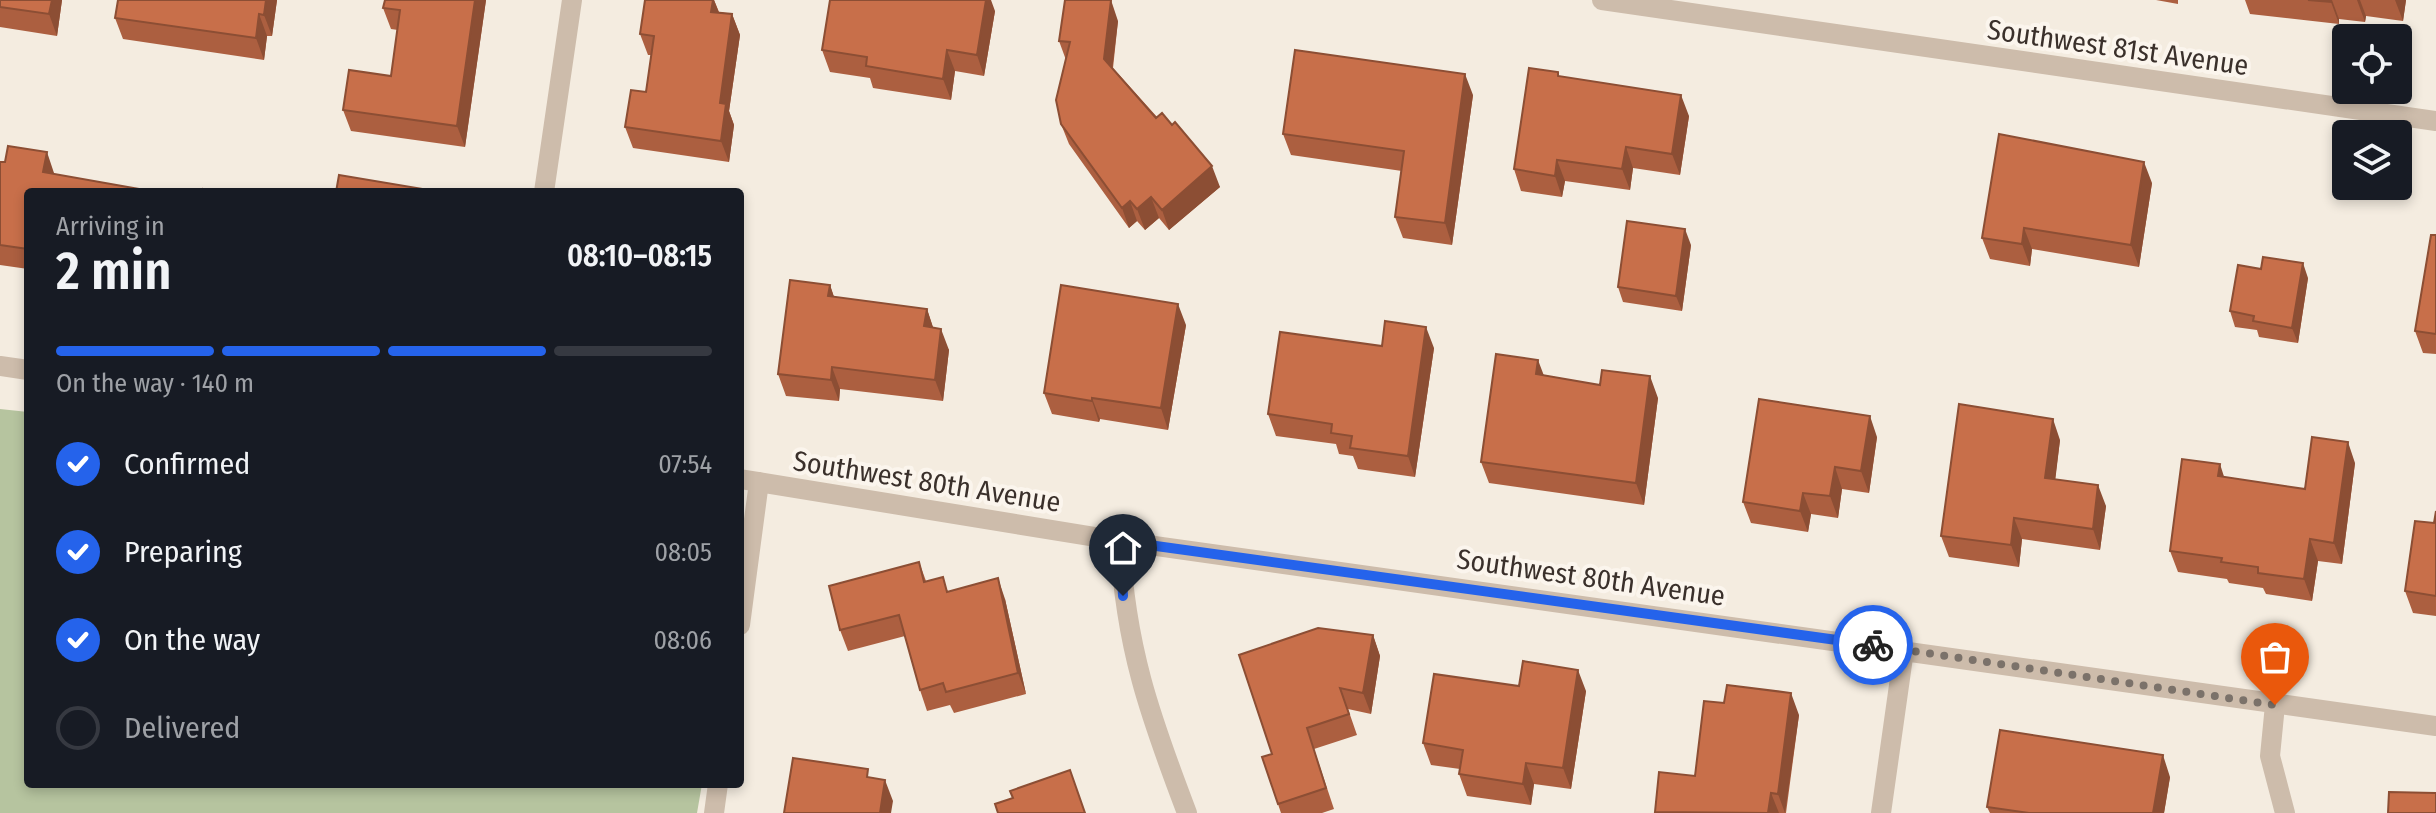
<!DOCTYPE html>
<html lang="en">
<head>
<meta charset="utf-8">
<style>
  body { margin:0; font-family:"Fira Sans Condensed",sans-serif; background:#242831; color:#f1f3f6; height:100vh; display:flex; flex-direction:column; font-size:30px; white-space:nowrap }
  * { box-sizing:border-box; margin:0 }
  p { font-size:26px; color:#9ea1a6 }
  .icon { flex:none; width:44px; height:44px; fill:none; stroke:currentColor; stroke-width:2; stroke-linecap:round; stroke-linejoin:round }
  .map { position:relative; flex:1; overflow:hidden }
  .panel { position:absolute; left:24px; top:188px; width:720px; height:600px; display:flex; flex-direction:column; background:#171b24; border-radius:8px; box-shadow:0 4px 12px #0003 }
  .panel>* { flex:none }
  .fabs { position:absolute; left:2332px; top:24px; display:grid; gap:16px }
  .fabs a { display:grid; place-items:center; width:80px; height:80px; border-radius:8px; background:#171b24; box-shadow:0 4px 12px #0003; font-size:40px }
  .pin { position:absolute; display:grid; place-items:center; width:68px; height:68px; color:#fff; margin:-82px -34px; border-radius:50% 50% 50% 0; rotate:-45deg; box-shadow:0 0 8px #0007 }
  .pin .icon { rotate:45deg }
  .courier { position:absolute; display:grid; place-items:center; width:80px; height:80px; margin:-40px; border:6px solid #2563eb; border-radius:50%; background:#fff; color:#222; box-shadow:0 2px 10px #0007 }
  .headline em { font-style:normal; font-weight:600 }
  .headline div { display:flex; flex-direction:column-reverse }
  .headline { display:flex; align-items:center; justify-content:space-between; height:136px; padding:0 32px }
  h1 { font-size:52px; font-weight:600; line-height:60px }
  .bar { display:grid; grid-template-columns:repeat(4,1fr); gap:12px 8px; align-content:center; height:96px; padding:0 32px }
  .bar i { height:10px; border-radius:6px; background:#363941 }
  .bar .selected { background:#2563eb }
  .bar p { grid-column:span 4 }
  ol { padding:0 32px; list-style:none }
  li { display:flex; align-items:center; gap:24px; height:88px }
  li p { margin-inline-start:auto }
  li .icon { padding:8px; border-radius:50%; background:#2563eb; color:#fff; stroke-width:4 }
  li:last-child { color:#9ea1a6 }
  li i { width:44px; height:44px; border:4px solid #363941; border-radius:50% }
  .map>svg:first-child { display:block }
  .green { fill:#b6c49f }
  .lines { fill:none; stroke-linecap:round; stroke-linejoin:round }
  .minor { stroke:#cdbcab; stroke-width:20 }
  .wall { fill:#ac5f40 }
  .shaded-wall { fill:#8c4e34 }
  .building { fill:#c86f4a; stroke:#8c4e34; stroke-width:2 }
  .done { stroke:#7b726a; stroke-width:8; stroke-dasharray:0 14.4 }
  .route { stroke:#2563eb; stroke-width:10 }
  .labels { text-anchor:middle; stroke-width:8; stroke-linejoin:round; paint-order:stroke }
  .street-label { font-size:28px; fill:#3a302b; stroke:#fbf5ed }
</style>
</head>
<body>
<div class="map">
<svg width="2436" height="813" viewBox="0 0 2436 813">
  <rect width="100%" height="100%" fill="#f4ece0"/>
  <path class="green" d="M0,409L28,412V784H702L697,813H0Z"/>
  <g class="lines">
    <path class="minor" d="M1602,0L2436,121
      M544,192L572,0
      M0,366L28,370
      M740,479L1120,541L2436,726
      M1120,541C1125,646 1150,716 1187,813
      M740,625L759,482
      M2275,705L2270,756L2285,813
      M714,813L718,784
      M1881,813L1904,650"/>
  </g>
  <path class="wall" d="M0,0H62L57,36L0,27Z
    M277,0L272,36H267L264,60L123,39L115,18Z
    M486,0L465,147L351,131L343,110L391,76L398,30L391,29L383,8Z
    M714,0L719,12L732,14L740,35L729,111L734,125L729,162L633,148L625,127L646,92L651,55H648L640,34Z
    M2156,0H2178V4Z
    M2245,0H2406L2403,21L2366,16L2365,22L2339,19V24L2250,14Z
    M995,11L984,76L955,71L951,100L873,88L870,78L830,72L822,50Z
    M1118,21L1113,68L1220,187L1169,230L1159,218L1145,230L1137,221L1129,228L1069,144L1061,124L1066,60L1059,41Z
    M1560,76L1689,116L1680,175L1633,168L1630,190L1565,181L1562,197L1521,191L1514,169Z
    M1473,95L1452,245L1403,238L1395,217L1402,171L1291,155L1283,134Z
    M0,162L54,173V174L28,192V269L0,265Z
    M2152,183L2139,267L2032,249L2030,266L1990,259L1982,238Z
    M2436,235V354L2423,353L2415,331Z
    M1691,245L1682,311L1623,302L1618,287Z
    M2308,278L2298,343L2259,337L2257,330L2235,327L2230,311Z
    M830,285L834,297L927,309L933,328L949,350L943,401L840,389L839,401L786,396L778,374Z
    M1186,325L1168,430L1100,419L1099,422L1052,414L1044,393Z
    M1382,346L1434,348L1415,477L1358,469L1353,456L1339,454L1336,444L1276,436L1268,414Z
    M1544,375L1600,385L1658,398L1644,505L1489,483L1481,462Z
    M1877,437L1869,493L1842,489L1838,518L1811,514L1808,532L1751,523L1743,502Z
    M2060,440L2055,479L2106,506L2100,550L2022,539L2019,567L1949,557L1941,536Z
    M2355,463L2342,564L2318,561L2312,601L2266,594L2263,588L2229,583L2227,579L2178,572L2170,551L2224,477L2305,489Z
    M2436,511V616L2413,613L2405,591L2434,523Z
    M919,562L926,581L948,592L1005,599L1026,694L954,713L950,705L927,711L920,690L905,636L848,651L840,630Z
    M1373,635L1380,656L1371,714L1348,709L1357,735L1314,749L1334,809L1322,813H1281L1262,757L1272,754Z
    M1519,686L1586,691L1571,789L1534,784L1531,805L1467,796L1459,774L1460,769L1431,765L1423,743Z
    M1724,703L1799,715L1786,813H1655L1695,776Z
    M2170,777L2164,813H1990L1987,807Z"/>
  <path class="shaded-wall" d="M52,0H62L57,36L49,14Z
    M266,0H277L272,36L264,15Z
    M475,0H486L465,147L457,126Z
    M713,0H714L721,18L711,12Z
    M986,0H991L995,11L984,76L977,55Z
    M1111,0L1118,21L1111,79L1104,59Z
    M2331,0H2332L2339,19V24L2331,2Z
    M2357,0H2360L2366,16L2365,22Z
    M2395,0H2406L2403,21Z
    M259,14L267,36L264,60L256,38Z
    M732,14L740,35L729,111L734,125L729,162L721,141L720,103Z
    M947,50L955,71L951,100L943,79Z
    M1465,74L1473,95L1452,245L1445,223Z
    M1681,95L1689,116L1680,175L1672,154Z
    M1626,147L1633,168L1630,190L1622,169Z
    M47,152L54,173L51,192L43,172Z
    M1557,160L1565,181L1562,197L1555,176Z
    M2144,162L2152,183L2139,267L2131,245Z
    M1212,166L1220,187L1169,230L1162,210Z
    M1151,197L1159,218L1145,230L1137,209Z
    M1130,201L1137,221L1129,228L1122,208Z
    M2024,228L2032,249L2030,266L2022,244Z
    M1685,229L1691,245L1682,311L1676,296Z
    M2303,263L2308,278L2298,343L2292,328Z
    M830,285L837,306L828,296Z
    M1178,304L1186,325L1168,430L1161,408Z
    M927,309L934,330L924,326Z
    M1426,327L1434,348L1415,477L1408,456Z
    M941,329L949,350L943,401L935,380Z
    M1538,360L1546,381L1536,374Z
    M832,367L840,389L839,401L831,380Z
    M1650,376L1658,398L1644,505L1636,483Z
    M1092,398L1100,419L1099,422L1092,401Z
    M1870,416L1877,437L1869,493L1861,471Z
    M2053,419L2060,440L2053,499L2045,478Z
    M2348,442L2355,463L2342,564L2334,543Z
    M2220,464L2227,486L2218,476Z
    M1835,467L1842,489L1838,518L1830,496Z
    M2098,485L2106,506L2100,550L2093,529Z
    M1803,493L1811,514L1808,532L1800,511Z
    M2014,518L2022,539L2019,567L2011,545Z
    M2310,539L2318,561L2312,601L2304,579Z
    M998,578L1005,599L1026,694L1018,673Z
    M1373,635L1380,656L1371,714L1363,693Z
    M1578,670L1586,691L1571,789L1563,768Z
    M1791,693L1799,715L1785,813L1778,794Z
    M2163,755L2170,777L2164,813H2153Z
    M1526,763L1534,784L1531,805L1523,784Z
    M885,780L893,801L891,813H880Z
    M1771,793L1779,813H1768Z"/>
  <path class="building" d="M0,0H52L49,14L0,7Z
    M118,0H266L264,15L259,14L256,38L115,18Z
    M385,0H475L457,126L343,110L349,70L391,76L400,10L383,8Z
    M645,0H713L711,12L732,14L720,103L726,104L721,141L625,127L631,90L646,92L654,36L640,34Z
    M830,0H986L977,55L947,50L943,79L866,66L867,57L822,50Z
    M1065,0H1111L1104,59L1156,118L1162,113L1172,125L1175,122L1212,166L1162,210L1151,197L1137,209L1130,201L1122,208L1061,124L1056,100L1070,42L1059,41Z
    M2308,0H2331V2Z
    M1295,50L1465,74L1445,223L1395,217L1404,151L1283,134Z
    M1529,68L1558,72V76L1681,95L1672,154L1626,147L1622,169L1557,160L1555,176L1514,169Z
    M1999,134L2144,162L2131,245L2024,228L2022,244L1982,238Z
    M8,146L47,152L43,172L156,192H28V249L0,245V162H5Z
    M339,175L429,190V192H336Z
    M203,189L222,192H203Z
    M1627,221L1685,229L1676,296L1618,287Z
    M2431,235H2436V334L2415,331Z
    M2263,257L2303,263L2292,328L2253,321L2254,316L2230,311L2238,265L2261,269Z
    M790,280L830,285L828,296L927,309L924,326L941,329L935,380L832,367L831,380L778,374Z
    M1061,285L1178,304L1161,408L1092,398V401L1044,393Z
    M1385,321L1426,327L1408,456L1350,448L1352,436L1331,433L1332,424L1268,414L1280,332L1382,346Z
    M1496,354L1538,360L1536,374L1600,385L1602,370L1650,376L1636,483L1481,462Z
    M1759,399L1870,416L1861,471L1835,467L1830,496L1803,493L1800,511L1743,502Z
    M1959,404L2053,419L2045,478L2098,485L2093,529L2014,518L2011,545L1941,536Z
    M2312,437L2348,442L2334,543L2310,539L2304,579L2258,573V567L2221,562L2222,558L2170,551L2182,459L2220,464L2218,476L2305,489Z
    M2436,511V596L2405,591L2415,521L2434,523Z
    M919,562L924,582L943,577L947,592L998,578L1018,673L946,692L943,683L920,690L899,615L840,630L829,586Z
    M1318,628L1373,635L1363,693L1340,688L1349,714L1307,728L1326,788L1278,804L1262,757L1272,754L1239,655Z
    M1523,661L1578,670L1563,768L1526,763L1523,784L1459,774L1463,750L1423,743L1434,674L1519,686Z
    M1727,685L1791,693L1778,794L1771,793L1768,813L1655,812L1659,772L1695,776L1704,701L1724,703Z
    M2000,730L2163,755L2153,813H2029L1987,807Z
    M793,758L868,769L867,777L885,780L880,813H784Z
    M1070,770L1085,813H998L995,804L1013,798L1010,791Z
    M2389,792L2436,793V813H2388Z"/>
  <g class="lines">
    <path class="done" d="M1873,645L2275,705"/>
    <path class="route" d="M1123,596L1120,541L1873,645"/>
  </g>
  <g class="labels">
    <g class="street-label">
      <text transform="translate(2118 47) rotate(8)" y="10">Southwest 81st Avenue</text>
      <text transform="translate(927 481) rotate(9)" y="10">Southwest 80th Avenue</text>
      <text transform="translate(1591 577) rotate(8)" y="10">Southwest 80th Avenue</text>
    </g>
  </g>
</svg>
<div class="fabs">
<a><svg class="icon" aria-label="locate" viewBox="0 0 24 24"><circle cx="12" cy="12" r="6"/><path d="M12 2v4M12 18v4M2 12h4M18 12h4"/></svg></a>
<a><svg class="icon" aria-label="layers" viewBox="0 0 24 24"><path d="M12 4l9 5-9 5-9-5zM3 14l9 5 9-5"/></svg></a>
</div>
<div class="pin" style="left:2275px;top:705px;background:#ea580c"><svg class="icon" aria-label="bag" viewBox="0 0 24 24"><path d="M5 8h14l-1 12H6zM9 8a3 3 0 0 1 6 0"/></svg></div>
<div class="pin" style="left:1123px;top:596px;background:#1f2937"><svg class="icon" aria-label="home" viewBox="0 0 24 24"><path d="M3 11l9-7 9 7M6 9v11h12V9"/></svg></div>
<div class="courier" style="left:1873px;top:645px"><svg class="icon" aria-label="bike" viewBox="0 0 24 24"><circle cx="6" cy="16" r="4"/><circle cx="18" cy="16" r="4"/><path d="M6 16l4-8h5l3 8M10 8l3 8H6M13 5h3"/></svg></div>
<section class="panel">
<div class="headline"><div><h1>2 min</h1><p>Arriving in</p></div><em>08:10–08:15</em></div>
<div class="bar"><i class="selected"></i><i class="selected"></i><i class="selected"></i><i></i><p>On the way · 140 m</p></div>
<ol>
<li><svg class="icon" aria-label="check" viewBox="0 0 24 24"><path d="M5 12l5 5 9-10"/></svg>Confirmed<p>07:54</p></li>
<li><svg class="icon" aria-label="check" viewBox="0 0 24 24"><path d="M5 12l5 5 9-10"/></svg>Preparing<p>08:05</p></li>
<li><svg class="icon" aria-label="check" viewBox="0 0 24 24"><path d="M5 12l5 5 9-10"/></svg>On the way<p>08:06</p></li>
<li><i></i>Delivered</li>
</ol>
</section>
</div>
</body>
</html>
